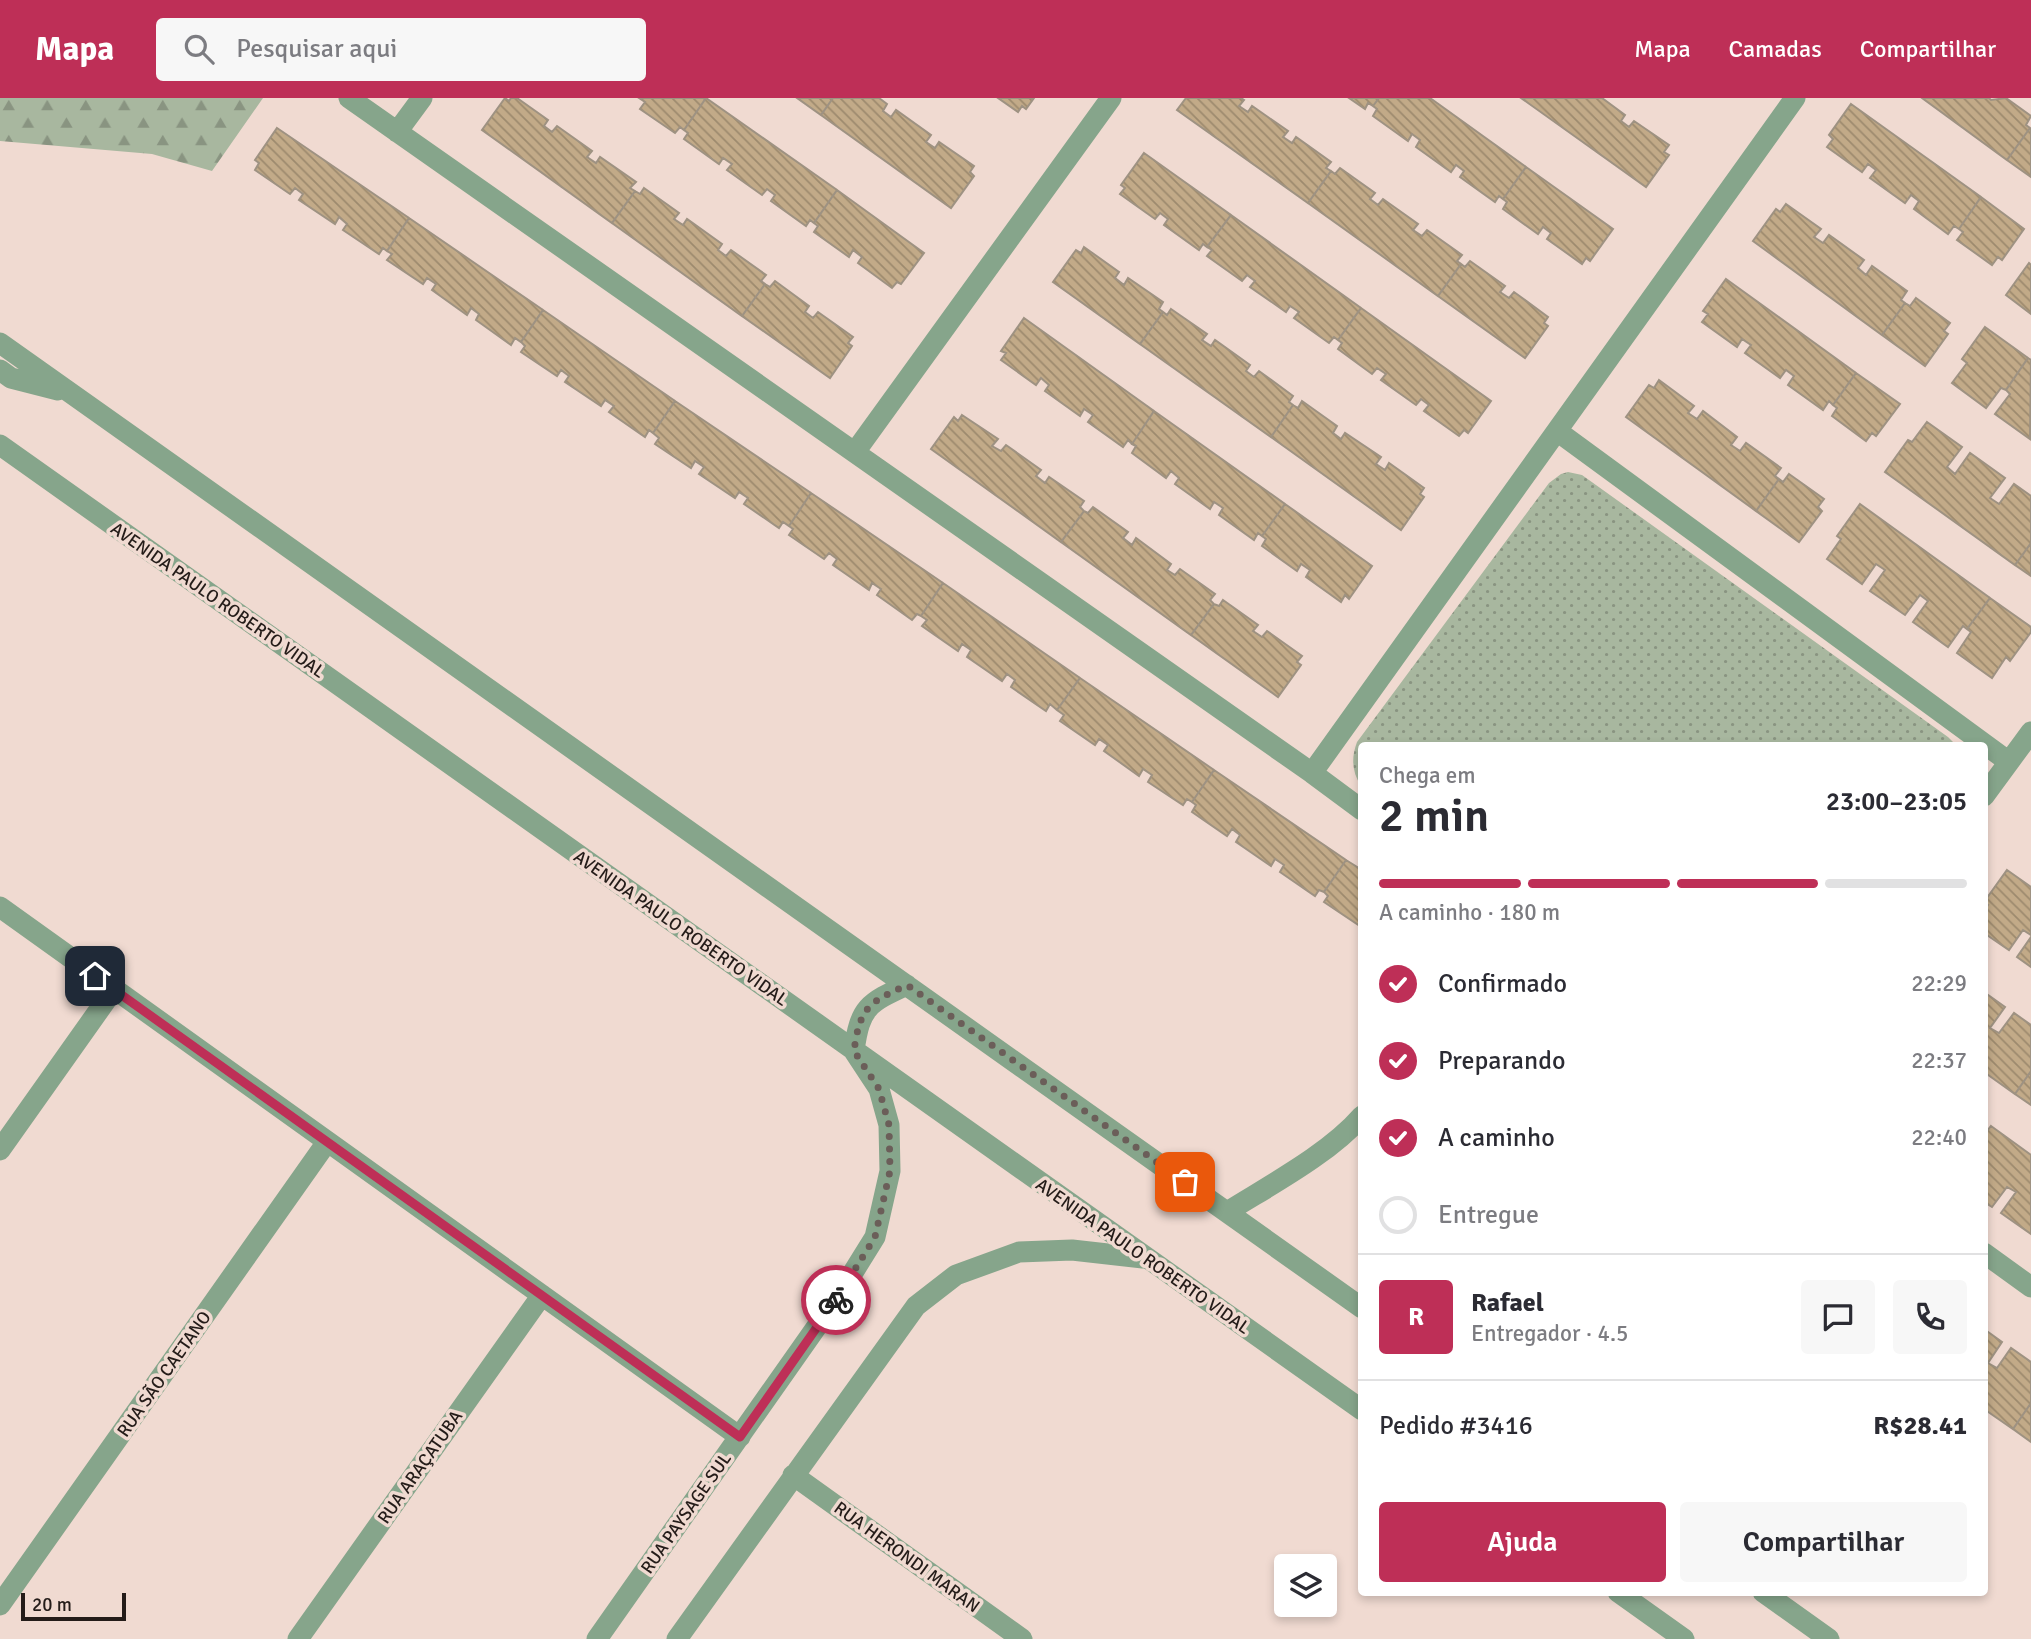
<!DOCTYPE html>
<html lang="pt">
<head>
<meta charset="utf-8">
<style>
  body { margin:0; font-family:Signika,sans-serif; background:#f7f7f7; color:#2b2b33; height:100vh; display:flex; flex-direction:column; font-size:26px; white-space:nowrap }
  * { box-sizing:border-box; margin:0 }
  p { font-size:23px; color:#7c7c81 }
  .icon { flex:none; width:38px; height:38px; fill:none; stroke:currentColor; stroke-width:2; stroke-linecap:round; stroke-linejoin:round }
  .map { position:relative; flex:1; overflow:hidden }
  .sheet { position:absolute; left:1358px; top:644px; width:630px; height:854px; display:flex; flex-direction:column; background:#fff; border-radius:7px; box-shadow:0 4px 10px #0003 }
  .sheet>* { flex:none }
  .tools { position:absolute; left:1274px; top:1456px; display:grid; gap:14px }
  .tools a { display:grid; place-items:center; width:63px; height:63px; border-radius:7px; background:#fff; box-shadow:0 4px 10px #0003; font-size:35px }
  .scale { position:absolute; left:21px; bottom:18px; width:105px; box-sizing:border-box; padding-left:7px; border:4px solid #241c19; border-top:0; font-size:19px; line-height:24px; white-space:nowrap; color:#241c19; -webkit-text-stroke:5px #f0dad1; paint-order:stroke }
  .pin { position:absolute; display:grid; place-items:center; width:60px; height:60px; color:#fff; margin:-30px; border-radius:14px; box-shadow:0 4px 10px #0006 }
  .courier { position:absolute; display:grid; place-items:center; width:70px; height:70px; margin:-35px; border:5px solid #be2f57; border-radius:50%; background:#fff; color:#222; box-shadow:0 2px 9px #0007 }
  .headline em { font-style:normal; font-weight:600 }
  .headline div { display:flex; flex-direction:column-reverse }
  .headline { display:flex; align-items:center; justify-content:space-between; height:119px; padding:0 21px }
  h1 { font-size:46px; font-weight:600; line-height:52px }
  .bar { display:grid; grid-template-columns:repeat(4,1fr); gap:10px 7px; align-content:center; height:84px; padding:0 21px }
  .bar i { height:9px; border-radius:5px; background:#e1e1e2 }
  .bar .current { background:#be2f57 }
  .bar p { grid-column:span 4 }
  .line { display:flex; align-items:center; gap:18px; padding:0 21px; border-top:2px solid #e1e1e2 }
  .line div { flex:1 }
  .round { display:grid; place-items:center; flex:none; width:74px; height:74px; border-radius:7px; background:#f7f7f7 }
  ol { padding:0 21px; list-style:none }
  li { display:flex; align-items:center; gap:21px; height:77px }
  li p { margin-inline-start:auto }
  li .icon { padding:7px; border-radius:50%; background:#be2f57; color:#fff; stroke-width:4 }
  li:last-child { color:#7c7c81 }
  li i { width:38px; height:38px; border:4px solid #e1e1e2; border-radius:50% }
  .primary-button { display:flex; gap:14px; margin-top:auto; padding:14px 21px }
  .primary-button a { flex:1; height:80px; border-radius:7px; background:#be2f57; color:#fff; font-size:28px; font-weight:600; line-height:80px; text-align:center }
  .primary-button a+a { background:#f7f7f7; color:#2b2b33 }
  header { display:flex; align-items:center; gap:42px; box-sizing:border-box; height:98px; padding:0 35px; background:#be2f57; color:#fff }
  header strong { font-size:33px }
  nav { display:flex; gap:38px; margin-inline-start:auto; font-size:24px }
  .search { width:490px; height:63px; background:#f7f7f7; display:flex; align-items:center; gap:18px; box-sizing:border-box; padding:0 24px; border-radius:7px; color:#7c7c81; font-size:26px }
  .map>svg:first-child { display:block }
  .green { fill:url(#green-dots) }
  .forest { fill:url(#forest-firs) }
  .building { fill:url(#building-back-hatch); stroke:#9e9282; stroke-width:2 }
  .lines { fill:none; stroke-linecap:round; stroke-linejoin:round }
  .minor { stroke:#86a58b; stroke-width:21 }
  .done { stroke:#6b5e59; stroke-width:7; stroke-dasharray:0 12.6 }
  .route { stroke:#be2f57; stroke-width:9 }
  .labels { text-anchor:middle; stroke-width:7; stroke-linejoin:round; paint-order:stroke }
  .street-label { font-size:18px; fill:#241c19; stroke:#f0dad1 }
</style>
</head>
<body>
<header>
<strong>Mapa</strong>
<div class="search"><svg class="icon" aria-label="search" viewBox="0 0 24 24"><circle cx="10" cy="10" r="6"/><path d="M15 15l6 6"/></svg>Pesquisar aqui</div>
<nav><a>Mapa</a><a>Camadas</a><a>Compartilhar</a></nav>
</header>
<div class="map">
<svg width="2031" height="1541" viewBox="0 0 2031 1541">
  <defs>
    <pattern id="green-dots" width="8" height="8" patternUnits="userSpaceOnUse" patternTransform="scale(1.75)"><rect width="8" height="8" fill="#a8b79f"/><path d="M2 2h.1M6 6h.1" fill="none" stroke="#899481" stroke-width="1.8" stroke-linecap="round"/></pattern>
    <pattern id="forest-firs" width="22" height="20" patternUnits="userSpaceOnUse" patternTransform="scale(1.75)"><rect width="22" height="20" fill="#a8b79f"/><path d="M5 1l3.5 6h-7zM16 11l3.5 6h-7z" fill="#899481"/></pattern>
    <pattern id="building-back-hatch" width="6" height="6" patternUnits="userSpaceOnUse" patternTransform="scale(1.75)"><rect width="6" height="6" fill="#c2aa88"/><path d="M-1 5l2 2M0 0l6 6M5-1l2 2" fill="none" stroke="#9d8a6e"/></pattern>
  </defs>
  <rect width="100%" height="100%" fill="#f0dad1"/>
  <path class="green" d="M1568,374L1582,377L1948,639L1956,647L1362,648L1361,688C1352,674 1351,660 1357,644L1549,385L1561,376Z"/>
  <path class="forest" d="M0,0H263L212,73L152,56L0,43Z"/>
  <path class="building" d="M505,0L509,3L511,0H517L548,22L544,28L552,34L557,28L592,53L587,59L596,65L600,59L636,84L630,90L635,93L612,125L482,32Z
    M639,0H706L684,32L680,29L675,35L640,11L645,4Z
    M706,0L837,92L814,125L810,122L806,128L771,103L775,97L767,91L762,97L727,72L732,66L723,60L719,66L684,41L688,35L684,32Z
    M797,0H833L821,17Z
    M833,0H879L887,6L883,13L891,19L896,12L931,37L926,44L935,50L939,44L974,68L970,74L974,78L951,110L821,17Z
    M998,0H1034L1026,11L1022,8L1018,14Z
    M1186,0H1241L1244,2L1239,8L1248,14L1252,8L1288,33L1283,39L1292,45L1296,39L1331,64L1326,70L1331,73L1308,105L1177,12Z
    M1349,0H1379L1373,8L1368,5L1365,11Z
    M1379,0H1430L1526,69L1503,101L1499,98L1495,104L1460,79L1464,73L1456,67L1451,74L1416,49L1420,42L1412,36L1408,43L1373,18L1377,11L1373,8Z
    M1521,0H1602L1625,17L1621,23L1629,29L1634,23L1669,47L1664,54L1669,57L1646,89Z
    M1922,0H1989L1991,2L2006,0L2031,18L2026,27L2030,30L2007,62Z
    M1851,6L1981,99L1959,131L1954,128L1948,136L1914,111L1919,103L1911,97L1905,105L1870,80L1876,72L1868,66L1862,74L1827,49L1833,41L1829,37Z
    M277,30L409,120L387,153L383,150L379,156L343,132L347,126L339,119L335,126L299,102L303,96L295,90L290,96L255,72L259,65L255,62Z
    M2030,30L2031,31V79L2007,62Z
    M1144,55L1231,117L1207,149L1203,146L1199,152L1164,127L1168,121L1160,115L1155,121L1120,96L1125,90L1121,87Z
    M1526,69L1613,131L1590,163L1586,160L1582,166L1547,141L1551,135L1543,129L1538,136L1503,111L1507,104L1503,101Z
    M1340,70L1375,95L1370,101L1378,107L1383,101L1418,126L1413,132L1422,138L1427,132L1462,157L1457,163L1461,166L1438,198L1308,105L1331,73L1335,76Z
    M644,90L679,115L674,121L683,127L687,121L722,146L718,152L726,158L731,152L766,177L761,183L765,186L742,218L612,125L635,93L640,96Z
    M837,92L924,155L901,186L897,184L892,190L858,165L862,159L853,152L849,159L814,134L818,128L814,125Z
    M1981,99L2024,131L2002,162L1998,159L1992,167L1957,142L1963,134L1959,131Z
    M1786,106L1821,131L1814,139L1823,145L1829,137L1864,162L1858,170L1866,177L1872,168L1907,193L1901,202L1905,205L1882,237L1753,143L1776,111L1780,114Z
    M1231,117L1361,210L1338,242L1334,239L1329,245L1294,220L1299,214L1290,208L1286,214L1250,189L1255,183L1247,177L1242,183L1207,158L1212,152L1207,149Z
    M409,120L543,212L521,244L515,240L511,247L476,222L479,216L471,210L467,217L432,192L436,186L427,180L423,186L387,162L392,156L387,153Z
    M1084,149L1119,174L1115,180L1124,187L1128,180L1163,204L1159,211L1163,214L1140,246L1053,184L1076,152L1081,155Z
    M1470,163L1505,188L1500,194L1509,200L1514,194L1548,219L1544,225L1548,228L1525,260L1438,198L1461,166L1465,169Z
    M2029,165L2031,167V216L2006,197Z
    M1726,181L1856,275L1833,307L1829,303L1823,312L1788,287L1794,278L1786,272L1780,280L1745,255L1751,247L1742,241L1737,249L1702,224L1708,216L1703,213Z
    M775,183L809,208L805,214L813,220L818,214L853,239L848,245L852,248L830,280L742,218L765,186L770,189Z
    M1916,200L1950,225L1944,233L1948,236L1925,268L1882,237L1905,205L1910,208Z
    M1361,210L1491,303L1468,335L1464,332L1459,338L1424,313L1429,307L1421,301L1416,307L1381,282L1386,276L1377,270L1372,276L1338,251L1342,245L1338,242Z
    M1171,211L1207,236L1202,242L1211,248L1215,242L1250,267L1246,273L1254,279L1259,273L1293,298L1289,304L1293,307L1271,339L1140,246L1163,214L1167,217Z
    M543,212L675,303L653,335L649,332L645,339L609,314L614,308L605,302L601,308L565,284L569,278L561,272L557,278L521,254L525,248L521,244Z
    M1024,220L1154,313L1132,346L1128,342L1123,349L1088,324L1093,317L1084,311L1080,318L1045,293L1049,287L1041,280L1036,287L1001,262L1006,255L1001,253Z
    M1985,229L2028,260L2006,292L2001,290L1986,310L1952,285L1967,265L1962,261Z
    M2028,260L2031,262L2030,341L1995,316L2010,296L2006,292Z
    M1856,275L1900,306L1876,338L1872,335L1866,343L1832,318L1837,310L1833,307Z
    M1659,282L1694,308L1688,315L1697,321L1703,313L1737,339L1731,347L1740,353L1746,345L1781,370L1775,378L1779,381L1756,413L1626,319L1649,287L1654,290Z
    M675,303L811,395L789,428L783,424L779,430L744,406L748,400L739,394L735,400L699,376L704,369L695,363L691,370L655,346L659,340L653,335Z
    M1302,303L1337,328L1333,335L1341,341L1345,335L1381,359L1376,366L1385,372L1389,365L1424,390L1420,396L1424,399L1401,432L1271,339L1293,307L1298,310Z
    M1154,313L1285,406L1262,438L1258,435L1254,442L1219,417L1223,410L1214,404L1210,411L1175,386L1179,380L1171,373L1166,380L1132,355L1136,348L1132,346Z
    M962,317L998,341L992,348L1001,353L1006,347L1041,372L1036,378L1045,385L1049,379L1084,403L1080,409L1084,413L1061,444L931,351L954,319L958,323Z
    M1927,324L1962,349L1947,369L1955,376L1970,355L2005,380L1990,400L1999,406L2014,386L2031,398V445L2015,467L1885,374L1908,342L1912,344Z
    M1789,376L1824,401L1818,409L1822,413L1799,444L1756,413L1779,381L1783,384Z
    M811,395L943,485L921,518L917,516L912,522L877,497L881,491L872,485L869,492L833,467L837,461L829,455L824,461L789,437L793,431L789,428Z
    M1285,406L1372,468L1349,501L1345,497L1341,504L1306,479L1310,472L1301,466L1297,473L1262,448L1266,441L1262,438Z
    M1860,406L1990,500L1967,531L1963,528L1948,549L1913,524L1928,503L1920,497L1905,517L1870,493L1885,472L1876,466L1862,486L1827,461L1841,441L1837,438Z
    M1093,409L1128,434L1123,440L1132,447L1136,440L1171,466L1167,472L1175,477L1180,471L1215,496L1210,502L1214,506L1191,537L1061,444L1084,413L1088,415Z
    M2031,445V478L2015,467Z
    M943,485L1080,580L1057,612L1050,606L1046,613L1011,589L1015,582L1007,576L1002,583L967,559L971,552L962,546L958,553L922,528L927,522L921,518Z
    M1990,500L2031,529V534L2010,563L2006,559L1992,580L1957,555L1971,534L1967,531Z
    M1223,502L1258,527L1253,533L1262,539L1267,533L1302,558L1297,564L1301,567L1278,599L1191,537L1214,506L1219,508Z
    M1080,580L1214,672L1192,704L1187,701L1183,707L1148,684L1152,677L1143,671L1139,678L1104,653L1108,647L1099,641L1095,647L1060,623L1064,617L1057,612Z
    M1214,672L1346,762L1324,794L1319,792L1315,798L1280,774L1284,767L1275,761L1271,768L1236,744L1240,737L1232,731L1227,738L1192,714L1196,707L1192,704Z
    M1346,762L1362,772V825L1360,828L1324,804L1328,798L1324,794Z
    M2007,772L2031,789V837L2023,832L2009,852L1984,835V813L1988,807L1984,804Z
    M2031,839V869L2017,859Z
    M1984,894L2005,909L1990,930L1999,935L2014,915L2031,927V973L2015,996L1984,974Z
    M2031,973V1007L2015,996Z
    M1991,1028L2031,1057V1136L2001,1115L2016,1094L2007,1089L1992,1109L1984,1104V1037Z
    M1984,1231L2002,1244L1988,1265L1997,1270L2011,1250L2031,1264V1305L2013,1331L1984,1311Z
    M2031,1305V1344L2013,1331Z"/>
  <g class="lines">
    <path class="minor" d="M349,0L1312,675L1362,712
      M397,34L422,0
      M0,245L1362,1210
      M0,272L11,280L58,292
      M1557,333L2009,664
      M0,347L1362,1312
      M855,354L1111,0
      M1312,675L1795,0
      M1984,698L2031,634
      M0,809L740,1339
      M0,1052L114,891
      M1227,1114C1270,1087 1329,1056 1362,1018
      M1984,1155L2031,1189
      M793,1377L1022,1541
      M1618,1494L1684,1541
      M1763,1494L1829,1541
      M0,1507L327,1044
      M298,1541L542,1197
      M597,1541L839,1197L875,1139L890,1073L889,1027L879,991L854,953C860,909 868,905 907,887
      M677,1541L916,1208L956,1177L1019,1154L1072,1152L1143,1160"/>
  </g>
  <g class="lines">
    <path class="done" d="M836,1202L875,1139L890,1073L889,1027L879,991L854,953C860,909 868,905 907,887L1185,1084"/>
    <path class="route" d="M95,878L740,1339L836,1202"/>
  </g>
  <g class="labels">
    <g class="street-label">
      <text transform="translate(218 502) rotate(35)" y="6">AVENIDA PAULO ROBERTO VIDAL</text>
      <text transform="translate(681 830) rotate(35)" y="6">AVENIDA PAULO ROBERTO VIDAL</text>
      <text transform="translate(1143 1158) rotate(35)" y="6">AVENIDA PAULO ROBERTO VIDAL</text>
      <text transform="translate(164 1276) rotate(-55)" y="6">RUA SÃO CAETANO</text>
      <text transform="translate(420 1369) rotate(-55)" y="6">RUA ARAÇATUBA</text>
      <text transform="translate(686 1415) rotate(-55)" y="6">RUA PAYSAGE SUL</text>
      <text transform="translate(907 1459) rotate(36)" y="6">RUA HERONDI MARAN</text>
    </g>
  </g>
</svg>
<div class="tools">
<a><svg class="icon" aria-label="layers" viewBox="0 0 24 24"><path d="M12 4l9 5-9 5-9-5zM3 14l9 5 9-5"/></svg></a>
</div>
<div class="scale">20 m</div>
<div class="pin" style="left:1185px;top:1084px;background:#ea580c"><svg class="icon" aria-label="bag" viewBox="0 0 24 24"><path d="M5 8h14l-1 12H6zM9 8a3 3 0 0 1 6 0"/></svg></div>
<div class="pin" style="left:95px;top:878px;background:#1f2937"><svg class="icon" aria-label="home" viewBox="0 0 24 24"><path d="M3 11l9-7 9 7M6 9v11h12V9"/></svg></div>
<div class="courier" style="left:836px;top:1202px"><svg class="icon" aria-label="bike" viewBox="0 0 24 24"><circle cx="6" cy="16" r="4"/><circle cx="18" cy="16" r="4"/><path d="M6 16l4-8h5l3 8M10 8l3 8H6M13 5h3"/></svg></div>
<section class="sheet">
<div class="headline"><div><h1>2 min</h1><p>Chega em</p></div><em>23:00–23:05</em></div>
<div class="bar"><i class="current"></i><i class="current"></i><i class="current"></i><i></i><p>A caminho · 180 m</p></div>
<ol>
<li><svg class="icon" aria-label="check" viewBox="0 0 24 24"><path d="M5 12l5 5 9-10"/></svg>Confirmado<p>22:29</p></li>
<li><svg class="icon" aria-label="check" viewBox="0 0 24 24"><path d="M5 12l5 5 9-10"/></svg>Preparando<p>22:37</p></li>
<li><svg class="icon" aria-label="check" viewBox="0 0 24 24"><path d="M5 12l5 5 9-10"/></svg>A caminho<p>22:40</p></li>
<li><i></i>Entregue</li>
</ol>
<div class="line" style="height:126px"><b class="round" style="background:#be2f57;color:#fff">R</b><div><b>Rafael</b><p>Entregador · 4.5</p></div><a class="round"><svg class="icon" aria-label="chat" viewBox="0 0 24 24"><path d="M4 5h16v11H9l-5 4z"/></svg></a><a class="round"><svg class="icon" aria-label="phone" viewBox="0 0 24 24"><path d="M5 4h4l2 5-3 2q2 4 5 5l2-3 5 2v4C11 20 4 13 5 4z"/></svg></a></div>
<div class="line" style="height:91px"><div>Pedido #3416</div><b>R$28.41</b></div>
<div class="primary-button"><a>Ajuda</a><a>Compartilhar</a></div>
</section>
</div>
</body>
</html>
